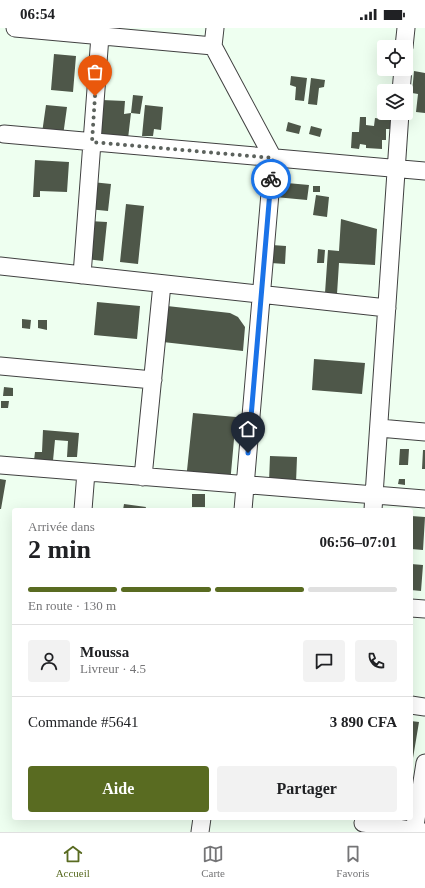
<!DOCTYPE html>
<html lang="fr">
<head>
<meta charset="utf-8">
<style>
  body { margin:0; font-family:Georgia,serif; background:#f2f2f2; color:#202124; height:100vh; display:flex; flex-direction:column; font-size:15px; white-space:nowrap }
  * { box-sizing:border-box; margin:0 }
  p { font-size:13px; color:#757577 }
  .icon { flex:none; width:22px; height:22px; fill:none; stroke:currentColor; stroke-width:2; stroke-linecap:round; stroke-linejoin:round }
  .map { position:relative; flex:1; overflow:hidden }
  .panel { position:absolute; left:12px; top:480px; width:401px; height:312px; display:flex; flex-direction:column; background:#fff; border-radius:4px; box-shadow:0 4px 16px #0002 }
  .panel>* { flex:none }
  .tools { position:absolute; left:377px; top:12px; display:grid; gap:8px }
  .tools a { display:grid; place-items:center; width:36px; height:36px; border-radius:4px; background:#fff; box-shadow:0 4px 16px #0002; font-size:20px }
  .pin { position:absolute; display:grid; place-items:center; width:34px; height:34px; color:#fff; margin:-41px -17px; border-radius:50% 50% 50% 0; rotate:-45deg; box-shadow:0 0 4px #0007 }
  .pin .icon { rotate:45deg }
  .courier { position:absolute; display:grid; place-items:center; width:40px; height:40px; margin:-20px; border:3px solid #1a73e8; border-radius:50%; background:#fff; color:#222; box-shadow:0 1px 5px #0007 }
  .head em { font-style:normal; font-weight:600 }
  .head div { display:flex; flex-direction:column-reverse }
  .head { display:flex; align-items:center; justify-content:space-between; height:68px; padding:0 16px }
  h1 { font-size:26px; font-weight:600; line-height:30px }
  .bar { display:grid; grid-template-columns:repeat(4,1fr); gap:6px 4px; align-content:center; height:48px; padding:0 16px }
  .bar i { height:5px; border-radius:3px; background:#e0e0e0 }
  .bar .selected { background:#596b21 }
  .bar p { grid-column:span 4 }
  .line { display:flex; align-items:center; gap:10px; padding:0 16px; border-top:1px solid #e0e0e0 }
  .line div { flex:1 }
  .round { display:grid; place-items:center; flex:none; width:42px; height:42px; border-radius:4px; background:#f2f2f2 }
  .button { display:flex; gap:8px; margin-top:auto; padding:8px 16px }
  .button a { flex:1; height:46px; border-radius:4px; background:#596b21; color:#fff; font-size:16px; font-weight:600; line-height:46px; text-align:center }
  .button a+a { background:#f2f2f2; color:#202124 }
  .status { display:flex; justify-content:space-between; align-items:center; height:28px; padding:0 20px; background:#fff; direction:ltr }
  .status svg { height:11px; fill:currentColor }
  .dock { display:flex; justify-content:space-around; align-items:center; height:56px; border-top:1px solid #e0e0e0; background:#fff; font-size:11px; color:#757577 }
  .dock a { display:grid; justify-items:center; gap:2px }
  .dock .selected { color:#596b21 }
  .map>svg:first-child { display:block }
  .building { fill:#4e5749 }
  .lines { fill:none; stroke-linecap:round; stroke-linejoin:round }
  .minor-casing { stroke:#414141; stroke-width:19 }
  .minor { stroke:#fff; stroke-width:17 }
  .done { stroke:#5c625d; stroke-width:4; stroke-dasharray:0 7.2 }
  .route { stroke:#1a73e8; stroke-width:5 }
</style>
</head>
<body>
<div class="status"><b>06:54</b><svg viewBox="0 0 49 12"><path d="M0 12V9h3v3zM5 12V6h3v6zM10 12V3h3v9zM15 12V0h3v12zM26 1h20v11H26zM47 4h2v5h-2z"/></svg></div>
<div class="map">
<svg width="425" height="804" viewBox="0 0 425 804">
  <rect width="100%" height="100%" fill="#eefff0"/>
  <path class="building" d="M54,26L76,28L73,64L51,62Z
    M414,43L425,45V85L416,84L418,66L412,65Z
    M291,48L307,50L304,73L295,72L296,59L290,57Z
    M311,50L325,52L324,59L319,60L317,77L308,76Z
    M133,67L143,68L140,86L131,85Z
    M102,72L125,73L124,86L131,85L127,119L99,116Z
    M46,77L67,79L62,115L41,112Z
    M145,77L163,79L161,102L154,101L153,108H142Z
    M360,89H366V97L374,98L375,90L392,92L391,101H386V112H382V121L366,120V117L360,116L359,121L351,120L352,104H359Z
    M288,94L301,98L299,106L286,103Z
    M311,98L322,101L320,109L309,106Z
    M35,132L69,134L67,164L40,163V169H33Z
    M92,154L111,156L108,183L88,181Z
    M276,154L309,157L307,172L275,169Z
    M313,158H320V164H313Z
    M316,167L329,169L327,189L313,187Z
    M126,176L144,178L138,236L120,234Z
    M341,191L377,201L375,237L339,235L337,266L325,265L328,222L339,223Z
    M89,193L107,194L103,233L86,231Z
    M272,217L286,218L285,236L271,235Z
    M318,221L325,222L324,235H317Z
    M97,274L140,278L137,311L94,307Z
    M158,277L230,285L238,289L245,299L243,323L154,313Z
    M22,291L31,292L30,301L22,300Z
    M38,292H47V302L38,300Z
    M314,331L365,335L362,366L312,362Z
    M4,359L13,360V368H3Z
    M1,373H9L8,380H1Z
    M193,385L236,389L230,456L186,452Z
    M43,402L79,405L77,429H67L68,413L55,412L52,443L33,441L35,424H42Z
    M400,421H409L408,437H399Z
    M423,422H425V441H422Z
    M270,428L297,429L296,455L269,454Z
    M0,451L6,452L1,481H0Z
    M399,451H405V457L398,456Z
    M192,466H205V479H192Z
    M124,476L146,479L145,482H123Z
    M411,488L425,489L423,522L411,521Z
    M411,536L423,537L421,563L411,562Z
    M411,693L419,694L413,730H411Z"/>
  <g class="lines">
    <g class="minor-casing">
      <path id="minor" d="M15,0L213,18
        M215,0L213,18L273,130L243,482
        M404,19L406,0
        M401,63L403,41
        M4,106L425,143
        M0,238L387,280
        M82,247L100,8
        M0,338L153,352
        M379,400L425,404
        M0,437L425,471
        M143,449L162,256
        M83,482L86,444
        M373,482L400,85
        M411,580L425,581
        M411,677L425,679
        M363,795L425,804
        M200,804L202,790
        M414,804L425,735"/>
    </g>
    <use href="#minor" class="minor"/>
  </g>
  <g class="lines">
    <path class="done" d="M95,68L92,114L273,130L271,151"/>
    <path class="route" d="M248,425L271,151"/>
  </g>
</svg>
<div class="tools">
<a><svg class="icon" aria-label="locate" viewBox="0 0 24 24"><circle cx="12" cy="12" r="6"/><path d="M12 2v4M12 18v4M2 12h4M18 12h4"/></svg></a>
<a><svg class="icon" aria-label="layers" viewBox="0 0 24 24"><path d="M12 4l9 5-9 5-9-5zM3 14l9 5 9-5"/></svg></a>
</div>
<div class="pin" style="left:95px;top:68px;background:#ea580c"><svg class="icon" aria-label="bag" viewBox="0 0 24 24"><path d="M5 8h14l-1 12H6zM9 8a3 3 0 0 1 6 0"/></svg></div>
<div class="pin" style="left:248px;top:425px;background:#1f2937"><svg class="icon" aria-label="home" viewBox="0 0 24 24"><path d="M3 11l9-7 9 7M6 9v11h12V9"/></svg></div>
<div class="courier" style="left:271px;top:151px"><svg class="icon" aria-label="bike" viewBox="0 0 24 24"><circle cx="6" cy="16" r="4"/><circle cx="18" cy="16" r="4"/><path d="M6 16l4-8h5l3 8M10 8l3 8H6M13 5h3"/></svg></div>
<section class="panel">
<div class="head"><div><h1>2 min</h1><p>Arrivée dans</p></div><em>06:56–07:01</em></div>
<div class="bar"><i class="selected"></i><i class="selected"></i><i class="selected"></i><i></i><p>En route · 130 m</p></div>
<div class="line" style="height:72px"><a class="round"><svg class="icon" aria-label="person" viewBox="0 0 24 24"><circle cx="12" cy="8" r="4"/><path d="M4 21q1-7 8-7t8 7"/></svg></a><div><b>Moussa</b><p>Livreur · 4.5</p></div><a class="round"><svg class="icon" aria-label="chat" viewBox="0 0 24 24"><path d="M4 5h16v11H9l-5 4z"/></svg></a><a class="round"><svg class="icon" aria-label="phone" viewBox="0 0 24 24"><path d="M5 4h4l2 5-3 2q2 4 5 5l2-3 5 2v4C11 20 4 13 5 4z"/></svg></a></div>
<div class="line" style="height:52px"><div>Commande #5641</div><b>3 890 CFA</b></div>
<div class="button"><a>Aide</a><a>Partager</a></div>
</section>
</div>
<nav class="dock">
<a class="selected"><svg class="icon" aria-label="home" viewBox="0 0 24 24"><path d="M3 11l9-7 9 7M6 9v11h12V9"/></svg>Accueil</a>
<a><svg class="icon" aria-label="map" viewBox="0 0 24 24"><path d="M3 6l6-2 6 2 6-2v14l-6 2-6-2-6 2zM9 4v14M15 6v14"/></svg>Carte</a>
<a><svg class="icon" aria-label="saved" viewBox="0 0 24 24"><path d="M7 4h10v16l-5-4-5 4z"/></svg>Favoris</a>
</nav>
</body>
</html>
